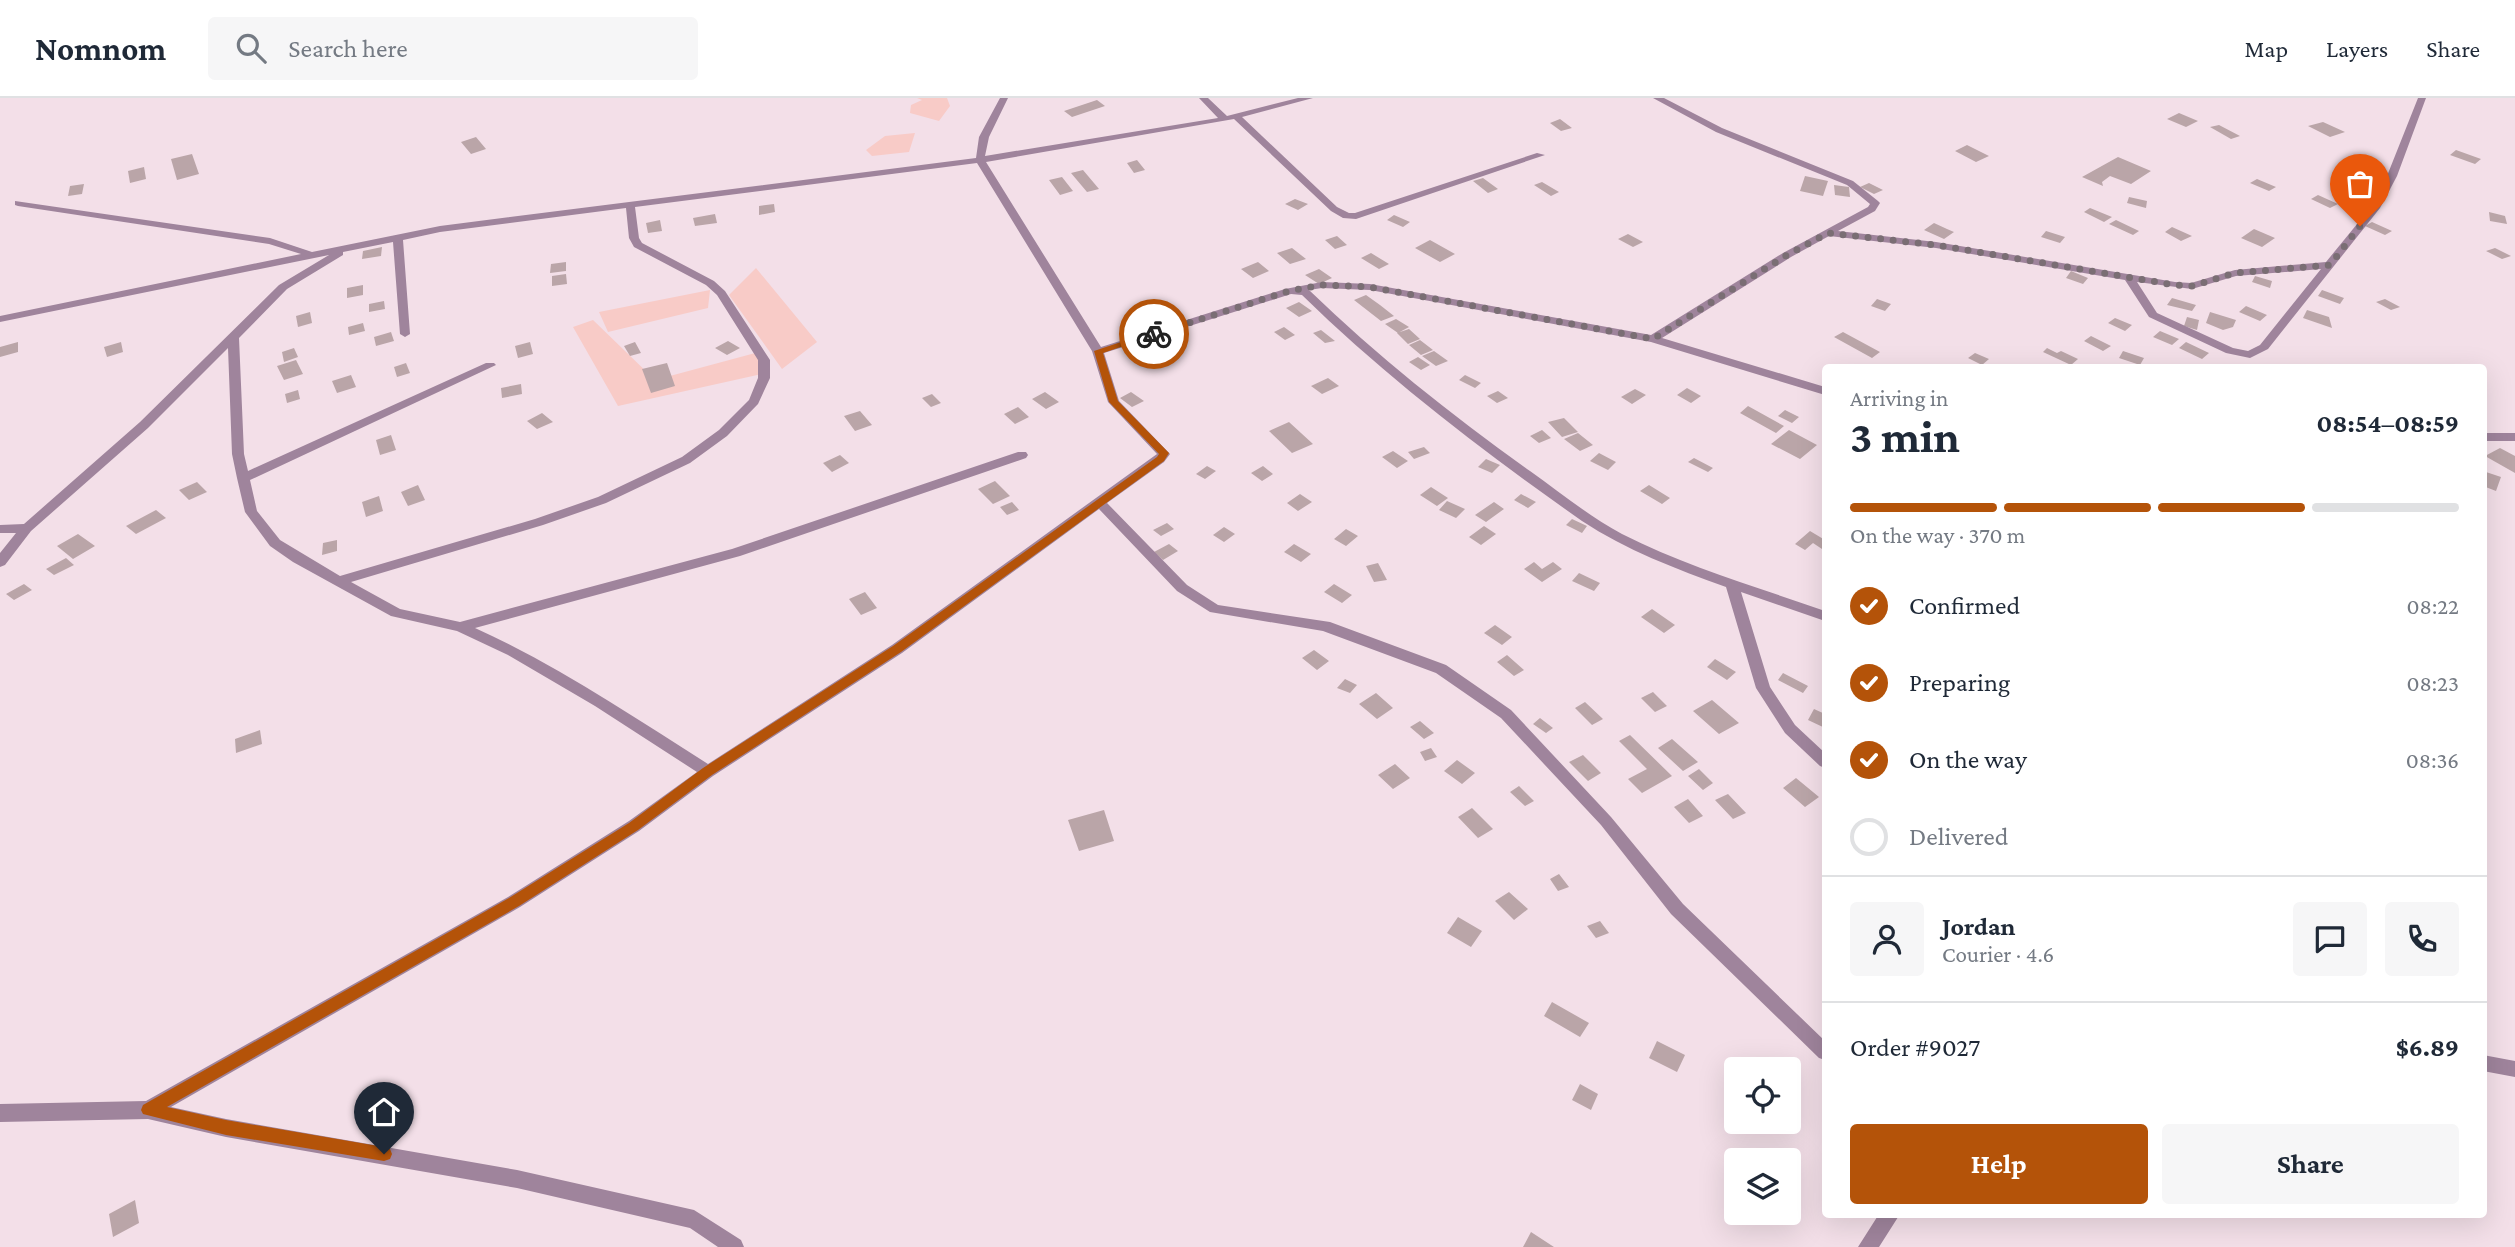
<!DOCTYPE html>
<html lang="en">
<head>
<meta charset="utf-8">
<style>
  body { margin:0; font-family:"Crimson Pro",serif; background:#f6f6f7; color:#1f2937; height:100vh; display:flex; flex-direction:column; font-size:26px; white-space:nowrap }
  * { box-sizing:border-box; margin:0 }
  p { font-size:23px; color:#747a83 }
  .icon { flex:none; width:38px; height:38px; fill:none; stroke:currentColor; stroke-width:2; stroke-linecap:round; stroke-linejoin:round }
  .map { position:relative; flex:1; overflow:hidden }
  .panel { position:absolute; left:1822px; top:266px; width:665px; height:854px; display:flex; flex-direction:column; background:#fff; border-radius:7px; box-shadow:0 7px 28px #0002 }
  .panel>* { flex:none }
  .buttons { position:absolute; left:1724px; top:959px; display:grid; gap:14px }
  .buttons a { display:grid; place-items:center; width:77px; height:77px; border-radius:7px; background:#fff; box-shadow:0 7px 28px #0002; font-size:35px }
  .pin { position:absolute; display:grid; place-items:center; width:60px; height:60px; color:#fff; margin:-72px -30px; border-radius:50% 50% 50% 0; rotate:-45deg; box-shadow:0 0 7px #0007 }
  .pin .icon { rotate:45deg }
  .courier { position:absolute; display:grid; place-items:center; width:70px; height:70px; margin:-35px; border:5px solid #b45309; border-radius:50%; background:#fff; color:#222; box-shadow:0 2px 9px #0007 }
  .head em { font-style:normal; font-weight:700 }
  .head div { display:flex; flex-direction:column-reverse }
  .head { display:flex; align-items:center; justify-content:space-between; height:119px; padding:0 28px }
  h1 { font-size:46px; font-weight:700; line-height:52px }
  .bar { display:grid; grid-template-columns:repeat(4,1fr); gap:10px 7px; align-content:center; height:84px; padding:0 28px }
  .bar i { height:9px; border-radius:5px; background:#e0e1e3 }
  .bar .selected { background:#b45309 }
  .bar p { grid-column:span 4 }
  .line { display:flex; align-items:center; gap:18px; padding:0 28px; border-top:2px solid #e0e1e3 }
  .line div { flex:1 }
  .round { display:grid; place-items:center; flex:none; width:74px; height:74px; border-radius:7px; background:#f6f6f7 }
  ol { padding:0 28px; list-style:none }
  li { display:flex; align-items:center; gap:21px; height:77px }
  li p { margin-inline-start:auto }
  li .icon { padding:7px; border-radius:50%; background:#b45309; color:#fff; stroke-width:4 }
  li:last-child { color:#747a83 }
  li i { width:38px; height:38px; border:4px solid #e0e1e3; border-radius:50% }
  .button { display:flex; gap:14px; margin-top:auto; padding:14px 28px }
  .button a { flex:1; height:80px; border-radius:7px; background:#b45309; color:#fff; font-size:28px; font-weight:700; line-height:80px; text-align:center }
  .button a+a { background:#f6f6f7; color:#1f2937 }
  header { display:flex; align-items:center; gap:42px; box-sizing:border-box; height:98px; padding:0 35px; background:#fff; border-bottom:2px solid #e0e1e3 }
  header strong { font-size:33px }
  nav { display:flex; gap:38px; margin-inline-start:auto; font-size:24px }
  .search { width:490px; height:63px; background:#f6f6f7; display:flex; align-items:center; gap:18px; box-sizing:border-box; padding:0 24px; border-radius:7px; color:#747a83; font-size:26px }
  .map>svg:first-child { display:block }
  .green { fill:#f8cbc7 }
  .building { fill:#baa5a8 }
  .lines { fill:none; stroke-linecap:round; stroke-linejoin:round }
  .street { fill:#9f849c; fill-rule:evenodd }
  .route { fill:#b45309 }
  .done { stroke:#7a6e74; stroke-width:7; stroke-dasharray:0 12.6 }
</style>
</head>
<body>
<header>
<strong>Nomnom</strong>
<div class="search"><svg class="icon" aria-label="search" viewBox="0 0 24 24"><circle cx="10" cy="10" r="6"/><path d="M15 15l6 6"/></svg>Search here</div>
<nav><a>Map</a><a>Layers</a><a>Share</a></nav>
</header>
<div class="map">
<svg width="2515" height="1149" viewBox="0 0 2515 1149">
  <rect width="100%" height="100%" fill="#f3dfe8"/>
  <path class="green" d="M917,0H947L950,8L939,23L910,15L911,7L922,2Z
    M915,35L909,54L872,58L866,52L885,38Z
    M756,170L817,244L782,271L729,197Z
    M710,192L708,210L608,234L599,214Z
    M593,222L655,282L759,254L766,275L618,308L573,229Z"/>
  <path class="building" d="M1097,2L1105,8L1072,19L1064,13Z
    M2179,15L2198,23L2186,29L2167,21Z
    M1560,21L1572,30L1561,33L1550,25Z
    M2323,24L2345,34L2330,39L2308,28Z
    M2219,27L2240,38L2231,41L2210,29Z
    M476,39L486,51L471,56L461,44Z
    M1967,47L1989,58L1976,64L1955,53Z
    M2456,52L2481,61L2475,66L2450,57Z
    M192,56L199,76L177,82L171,61Z
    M2118,59L2151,73L2131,86L2110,78L2102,84L2103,88L2082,79Z
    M1137,62L1145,72L1134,75L1127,65Z
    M144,69L146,81L130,85L128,73Z
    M1083,72L1099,91L1087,94L1071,75Z
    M1805,78L1828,83L1823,98L1800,93Z
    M1062,79L1073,93L1060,97L1049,82Z
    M1483,80L1498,91L1488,95L1473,83Z
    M2257,81L2276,89L2269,93L2250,85Z
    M1542,84L1559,94L1551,98L1534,87Z
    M1869,85L1883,92L1874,96L1860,89Z
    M84,86L82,96L68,98L70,88Z
    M1834,87L1849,89L1850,99L1835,97Z
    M2318,97L2338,106L2330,110L2311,101Z
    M2129,99L2147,103L2146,110L2127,105Z
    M1295,101L1308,106L1298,112L1285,106Z
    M774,106L775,114L759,117V108Z
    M2090,110L2112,119L2104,124L2084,114Z
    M2489,114L2505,118L2507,126L2490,123Z
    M715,116L717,125L695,128L693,120Z
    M1394,117L1410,124L1403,129L1387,122Z
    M660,122L662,133L648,135L646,125Z
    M2116,122L2139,133L2133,137L2109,126Z
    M2372,124L2392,133L2385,137L2365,128Z
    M1934,125L1947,131L1954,134L1944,141L1924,132Z
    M2172,129L2192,138L2181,143L2165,134Z
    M2254,131L2275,140L2262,149L2241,140Z
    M2046,133L2065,139L2060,145L2041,139Z
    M1628,136L1643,144L1633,149L1618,141Z
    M1337,138L1347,147L1335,151L1325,142Z
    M1430,142L1455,156L1440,164L1415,150Z
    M382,149L381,158L362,161L363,153Z
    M1292,150L1306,161L1290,166L1277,155Z
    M2495,150L2511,158L2502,161L2486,153Z
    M1371,155L1389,166L1379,171L1361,160Z
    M566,164V173L550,175L551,166Z
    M1258,164L1269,173L1253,180L1241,171Z
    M1319,171L1332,180L1319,186L1305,177Z
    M2071,173L2088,180L2083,186L2066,180Z
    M566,176L567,186L552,188V178Z
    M2255,178L2272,183L2270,190L2252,184Z
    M363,187V197L347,200V190Z
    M2322,192L2344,200L2340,206L2318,198Z
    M1366,197L1380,207L1394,218L1381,223L1354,202Z
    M2172,200L2196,207L2192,213L2167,207Z
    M1877,201L1891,206L1885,213L1871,208Z
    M2385,201L2400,209L2391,212L2376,204Z
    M384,203L385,211L369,214V206Z
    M1299,204L1312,213L1299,219L1286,210Z
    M2246,208L2267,217L2260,223L2239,214Z
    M2307,212L2329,219L2332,230L2303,220Z
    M310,214L312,225L298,229L296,218Z
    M2210,214L2236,222L2233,229L2223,232L2206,225Z
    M2187,219L2199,222L2197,232L2184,228Z
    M2115,220L2132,227L2125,233L2108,225Z
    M1396,221L1409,229L1398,235L1385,226Z
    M363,225L365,233L349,237L348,229Z
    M1284,229L1295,237L1285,242L1274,234Z
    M1409,231L1420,241L1408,246L1397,235Z
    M1321,232L1335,243L1325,245L1313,235Z
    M2160,233L2179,241L2172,247L2153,239Z
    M391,234L394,243L376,248L374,239Z
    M1843,234L1880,254L1872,260L1834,239Z
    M2091,238L2111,248L2103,253L2084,243Z
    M1420,242L1433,252L1421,257L1409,247Z
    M728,243L740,250L727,257L715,250Z
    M18,244V254L0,259V249Z
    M121,244L123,254L107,259L104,249Z
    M530,244L533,256L518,260L515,248Z
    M635,244L641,255L630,258L624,248Z
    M2186,244L2209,255L2202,261L2179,250Z
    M294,250L298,259L284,264L282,254Z
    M2047,250L2057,255L2061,253L2078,261L2071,267L2043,254Z
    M1434,253L1448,263L1436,268L1422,258Z
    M2123,253L2144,260L2140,267L2119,260Z
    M1975,255L1989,261L1982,267L1968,260Z
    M1418,259L1430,267L1421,272L1409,264Z
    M296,262L303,276L284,282L277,268Z
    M406,265L410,275L397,279L394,269Z
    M667,265L675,288L651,295L642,271Z
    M351,277L356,289L337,295L332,283Z
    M1465,277L1481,285L1475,290L1459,282Z
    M1328,280L1339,288L1322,296L1311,288Z
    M521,286L522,296L502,300L501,290Z
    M1687,290L1701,298L1691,305L1677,297Z
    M1635,291L1646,297L1632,306L1621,299Z
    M298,292L300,301L287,305L285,296Z
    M1498,293L1508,300L1497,305L1487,298Z
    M1045,294L1059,304L1046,311L1032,301Z
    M1131,294L1144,303L1132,309L1120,300Z
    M932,296L941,305L931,309L922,300Z
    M1748,308L1784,328L1776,335L1740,315Z
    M1018,309L1029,319L1015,326L1004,316Z
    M1785,312L1799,319L1792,325L1778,318Z
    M860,313L872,327L855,333L844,318Z
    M542,315L553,324L537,331L527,323Z
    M1564,320L1578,334L1562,339L1548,324Z
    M1289,324L1313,346L1292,355L1269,333Z
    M1542,332L1551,340L1539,345L1530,338Z
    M1789,332L1817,347L1800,361L1771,346Z
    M1578,335L1593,347L1580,353L1564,341Z
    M391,337L396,352L380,357L376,342Z
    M1424,349L1430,355L1414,361L1408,354Z
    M2500,350L2515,358V375L2485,358Z
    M1393,353L1408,363L1397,370L1382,359Z
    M1599,355L1616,364L1608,372L1590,363Z
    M840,357L849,365L832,374L823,365Z
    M1694,360L1713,370L1708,374L1688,364Z
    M1486,361L1500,367L1492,375L1478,369Z
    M1207,368L1216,373L1205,381L1196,376Z
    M1263,368L1273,376L1262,383L1251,375Z
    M2483,373L2501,379L2496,393L2483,388Z
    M995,383L1010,398L993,406L978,391Z
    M197,384L207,394L189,402L179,392Z
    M418,387L425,402L408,408L401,394Z
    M1649,387L1670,400L1662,406L1640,393Z
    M1431,389L1448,400L1437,408L1420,397Z
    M1300,396L1312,404L1298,413L1287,405Z
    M1521,396L1536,404L1528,410L1514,402Z
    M379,398L383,413L366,419L362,404Z
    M1447,403L1465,411L1456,420L1439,412Z
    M1012,404L1019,412L1007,417L1000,409Z
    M1494,404L1504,411L1486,424L1475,417Z
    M156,412L166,420L136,436L126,428Z
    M1572,421L1587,428L1582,435L1566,427Z
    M1167,425L1174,431L1161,438L1153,432Z
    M1484,428L1496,436L1481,447L1469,439Z
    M1224,429L1235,436L1224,444L1213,437Z
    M1346,431L1358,438L1346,448L1334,441Z
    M1810,433L1825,442V453L1813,445L1805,452L1795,446Z
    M78,436L95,448L73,461L57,448Z
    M337,442V453L322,457L323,445Z
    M1169,446L1178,453L1163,462L1154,454Z
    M1294,446L1311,456L1301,464L1284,454Z
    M66,460L74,467L54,477L46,471Z
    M1534,464L1542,471L1553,464L1562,471L1542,484L1524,471Z
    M1378,465L1387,482L1374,484L1366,468Z
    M1579,475L1600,485L1594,493L1572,483Z
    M24,486L32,492L14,502L6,496Z
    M1334,486L1352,497L1342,505L1324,494Z
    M865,494L877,510L861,517L849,501Z
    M1652,511L1675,527L1664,535L1641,519Z
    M1495,527L1512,539L1502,547L1484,535Z
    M1314,552L1329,563L1317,572L1302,560Z
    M1507,557L1524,572L1514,578L1497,564Z
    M1715,561L1736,574L1727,582L1707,569Z
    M1783,575L1808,588L1803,595L1778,582Z
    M1345,581L1357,587L1350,595L1337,590Z
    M1653,594L1667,608L1655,614L1641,600Z
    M1376,595L1393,610L1377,621L1359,606Z
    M1712,602L1739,625L1719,636L1693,613Z
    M1585,604L1603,621L1592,627L1575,610Z
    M1814,611L1825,616V630L1808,622Z
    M1540,620L1553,630L1546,635L1533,626Z
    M1420,623L1434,635L1424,641L1410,629Z
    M260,632L262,646L236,655L235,641Z
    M1630,637L1672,678L1642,695L1628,681L1647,671L1619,643Z
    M1672,641L1698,664L1683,673L1658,650Z
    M1431,650L1437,659L1425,663L1420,654Z
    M1583,657L1601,675L1588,683L1569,664Z
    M1457,662L1475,675L1462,686L1444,673Z
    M1395,666L1410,680L1393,691L1378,677Z
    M1699,671L1713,685L1703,692L1688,678Z
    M1796,680L1819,699L1805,709L1783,690Z
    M1519,688L1534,703L1525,708L1510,694Z
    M1728,696L1746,715L1733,721L1715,702Z
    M1688,701L1703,718L1689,725L1674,709Z
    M1472,710L1493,731L1478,740L1458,719Z
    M1104,712L1114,743L1079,753L1068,722Z
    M1559,776L1569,789L1558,793L1550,781Z
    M1509,794L1528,811L1514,822L1495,803Z
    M1458,819L1482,833L1471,849L1447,835Z
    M1600,823L1609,835L1596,840L1587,828Z
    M1552,904L1589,925L1580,939L1544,918Z
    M1657,943L1685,957L1677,974L1649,960Z
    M1580,986L1598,996L1591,1012L1572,1002Z
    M135,1102L139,1125L113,1139L109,1116Z
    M1531,1134L1554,1149H1523Z"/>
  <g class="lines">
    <path class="street" d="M1000,0H1008L989,39L985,58L1218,20L1199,0H1208L1227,18L1298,0H1313L1242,19L1337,109L1349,115H1355L1537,55L1545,57L1356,121L1343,120L1331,113L1234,21L986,64L1101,249L1285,191L1322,184L1370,186L1651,237L1783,155L1868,109L1870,106L1847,87L1716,34L1653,0H1664L1722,30L1853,83L1878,103L1880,105L1875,113L1838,133L1936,144L2175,184L2191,185L2235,172L2326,164L2371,109L2387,78L2418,0H2426L2397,78L2380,110L2268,251L2250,260L2226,255L2149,219L2125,182L1936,150L1829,138L1791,159L1662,240L1825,289V297L1651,244L1370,192L1322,190L1309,192C1378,259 1453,318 1530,373C1561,395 1590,419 1622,436C1687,469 1757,489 1825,513V523L1741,494L1770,589L1795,627L1825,655V670L1820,668L1785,635L1756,590L1726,489C1676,471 1626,452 1582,423C1484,354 1388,281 1302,197L1291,196L1104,255L1119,303L1170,356L1164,364L1107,405L1187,487L1218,507L1330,524L1446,567L1511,612L1611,719L1683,806L1825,943V962L1819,960L1671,816L1601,727L1501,620L1436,575L1323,533L1210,514L1177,493L1099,411L902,555L713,678L639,733L520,809L171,1009L226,1021L517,1072L694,1112L741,1142L744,1149H718L690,1130L517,1090L226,1039L148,1021L0,1024V1006L146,1003L508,799L629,723L697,674L595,608L508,557L457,533L391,518L293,464L270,448L245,414L237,380L232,356L228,250L148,330L31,433L5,467L0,469V455L16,435H0V427L24,426L140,324L279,187L329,157L0,224V218L301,156L269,146L18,108L15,107V103L270,140L312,154L440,128L976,60L979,39ZM977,65L1092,253L1108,304L1157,356L892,547L708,666C632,618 557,567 475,530L740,458L1026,360L1028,357L1026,354H1018L732,451L460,524L400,511L351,484L543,427L606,405L690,365L727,338L758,306L770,280V262L725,193L714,183L642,145L639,140L635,109ZM626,110L629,140L634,149L706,187L717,197L758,262V280L749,302L719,332L682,359L598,399L535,421L340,478L280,442L257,413L250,382L496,267L494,265H486L248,373L244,356L239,240L287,191L343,157V154L393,144L400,236L405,239L410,236L403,142L440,134ZM2321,171L2260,247L2248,253L2233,250L2157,215L2137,184L2192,191L2236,178Z
      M2483,335H2515V343H2483Z
      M2483,957L2515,963V979L2483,973Z
      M1879,1116H1900L1879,1149H1858Z"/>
  </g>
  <path class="route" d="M1151,234L1159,236L1103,255L1118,303L1167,353L1169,355L1164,363L901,554L712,677L638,732L519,808L167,1009L226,1022L384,1049L390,1051L392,1056L390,1061L384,1063L226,1037L143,1016L141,1012L143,1007L509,800L629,725L703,670L893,548L1157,359L1159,356L1109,304L1094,253Z"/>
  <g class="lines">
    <path class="done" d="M1154,236L1289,193L1322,187L1370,189L1653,241L1787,157L1828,135L1936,147L2175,187L2192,188L2235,175L2330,167L2360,128"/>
  </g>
</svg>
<div class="buttons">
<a><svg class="icon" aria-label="locate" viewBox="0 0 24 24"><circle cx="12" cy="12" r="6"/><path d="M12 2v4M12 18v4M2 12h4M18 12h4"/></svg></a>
<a><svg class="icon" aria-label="layers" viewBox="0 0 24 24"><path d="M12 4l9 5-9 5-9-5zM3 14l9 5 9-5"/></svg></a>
</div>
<div class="pin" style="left:2360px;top:128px;background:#ea580c"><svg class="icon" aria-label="bag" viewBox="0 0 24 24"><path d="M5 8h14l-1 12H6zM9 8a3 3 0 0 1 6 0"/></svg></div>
<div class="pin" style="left:384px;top:1056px;background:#1f2937"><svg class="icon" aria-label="home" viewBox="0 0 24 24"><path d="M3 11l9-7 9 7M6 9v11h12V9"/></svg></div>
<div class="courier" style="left:1154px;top:236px"><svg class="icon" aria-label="bike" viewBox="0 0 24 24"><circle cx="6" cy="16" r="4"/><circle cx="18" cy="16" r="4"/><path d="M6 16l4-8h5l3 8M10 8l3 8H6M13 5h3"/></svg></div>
<section class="panel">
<div class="head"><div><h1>3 min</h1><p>Arriving in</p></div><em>08:54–08:59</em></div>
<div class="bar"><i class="selected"></i><i class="selected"></i><i class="selected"></i><i></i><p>On the way · 370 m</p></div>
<ol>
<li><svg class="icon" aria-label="check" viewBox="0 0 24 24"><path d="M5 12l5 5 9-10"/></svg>Confirmed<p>08:22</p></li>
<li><svg class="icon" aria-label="check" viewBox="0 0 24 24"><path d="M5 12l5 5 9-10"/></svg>Preparing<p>08:23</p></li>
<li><svg class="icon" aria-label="check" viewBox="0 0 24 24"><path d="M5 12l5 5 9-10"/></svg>On the way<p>08:36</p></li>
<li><i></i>Delivered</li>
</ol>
<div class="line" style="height:126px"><a class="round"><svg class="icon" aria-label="person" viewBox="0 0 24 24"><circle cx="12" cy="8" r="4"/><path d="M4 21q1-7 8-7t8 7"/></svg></a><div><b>Jordan</b><p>Courier · 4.6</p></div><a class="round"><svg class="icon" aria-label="chat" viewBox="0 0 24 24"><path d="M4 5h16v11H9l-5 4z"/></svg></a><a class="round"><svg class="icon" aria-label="phone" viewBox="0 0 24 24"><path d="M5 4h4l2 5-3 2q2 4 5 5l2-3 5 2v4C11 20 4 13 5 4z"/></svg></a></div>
<div class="line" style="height:91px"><div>Order #9027</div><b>$6.89</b></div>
<div class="button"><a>Help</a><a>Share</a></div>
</section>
</div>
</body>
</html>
